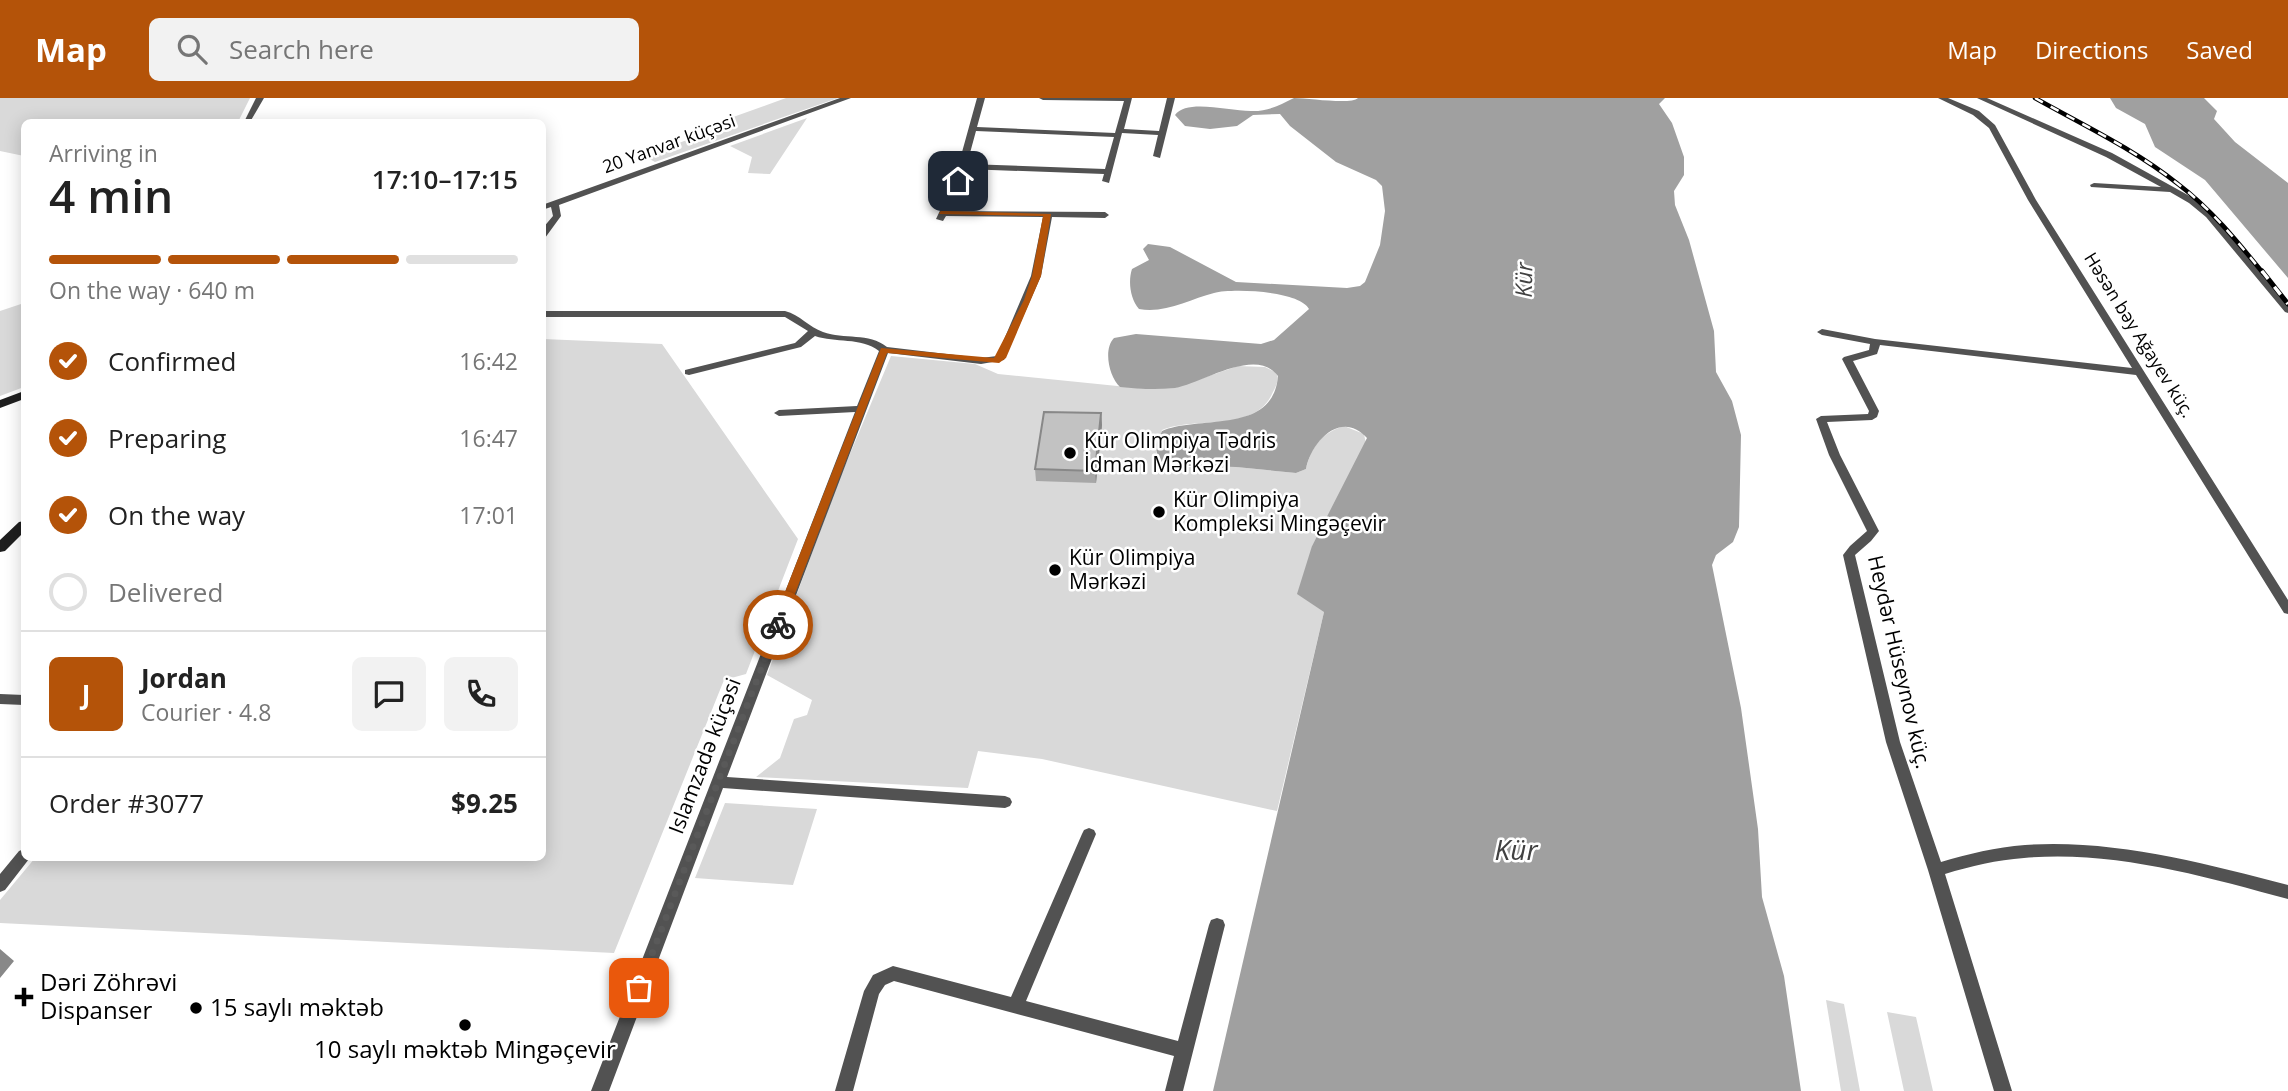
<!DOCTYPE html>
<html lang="en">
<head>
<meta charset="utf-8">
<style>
  body { margin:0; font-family:"Open Sans",sans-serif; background:#f2f2f2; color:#222; height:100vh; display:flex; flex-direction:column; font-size:26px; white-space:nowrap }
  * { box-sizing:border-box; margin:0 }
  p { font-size:23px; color:#767676 }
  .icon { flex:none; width:38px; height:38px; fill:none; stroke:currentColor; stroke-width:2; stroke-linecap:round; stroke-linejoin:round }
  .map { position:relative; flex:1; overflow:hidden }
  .side { position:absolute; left:21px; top:21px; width:525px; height:742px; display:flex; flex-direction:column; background:#fff; border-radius:10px; box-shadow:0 4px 18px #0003 }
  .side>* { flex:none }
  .pin { position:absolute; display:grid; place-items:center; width:60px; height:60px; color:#fff; margin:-30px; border-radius:14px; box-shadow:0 4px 10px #0006 }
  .courier { position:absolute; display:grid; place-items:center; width:70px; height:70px; margin:-35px; border:5px solid #b45309; border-radius:50%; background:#fff; color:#222; box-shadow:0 2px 9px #0007 }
  .overview em { font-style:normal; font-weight:600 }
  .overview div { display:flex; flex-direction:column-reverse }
  .overview { display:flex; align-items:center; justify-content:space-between; height:119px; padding:0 28px }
  h1 { font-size:46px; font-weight:600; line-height:52px }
  .bar { display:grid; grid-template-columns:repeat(4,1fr); gap:10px 7px; align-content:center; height:84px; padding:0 28px }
  .bar i { height:9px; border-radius:5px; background:#e0e0e0 }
  .bar .current { background:#b45309 }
  .bar p { grid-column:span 4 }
  .line { display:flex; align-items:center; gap:18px; padding:0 28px; border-top:2px solid #e0e0e0 }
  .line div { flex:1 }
  .round { display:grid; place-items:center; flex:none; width:74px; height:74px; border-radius:10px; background:#f2f2f2 }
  ol { padding:0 28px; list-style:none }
  li { display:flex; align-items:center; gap:21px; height:77px }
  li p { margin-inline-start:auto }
  li .icon { padding:7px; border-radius:50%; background:#b45309; color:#fff; stroke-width:4 }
  li:last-child { color:#767676 }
  li i { width:38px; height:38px; border:4px solid #e0e0e0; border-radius:50% }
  header { display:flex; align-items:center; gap:42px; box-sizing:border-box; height:98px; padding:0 35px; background:#b45309; color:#fff }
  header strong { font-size:33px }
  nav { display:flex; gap:38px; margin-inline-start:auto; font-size:24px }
  .search { width:490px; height:63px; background:#f2f2f2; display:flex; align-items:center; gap:18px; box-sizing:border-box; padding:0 24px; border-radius:10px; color:#767676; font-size:26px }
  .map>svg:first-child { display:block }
  .green { fill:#d9d9d9 }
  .water { fill:#a0a0a0 }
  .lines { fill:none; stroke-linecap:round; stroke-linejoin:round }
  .minor { fill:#525252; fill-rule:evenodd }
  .secondary { fill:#1f1f1f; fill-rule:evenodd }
  .rail-far1-casing { stroke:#000; stroke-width:4.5 }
  .rail-casing { stroke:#000; stroke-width:5 }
  .rail-far1 { stroke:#fff; stroke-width:2.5; stroke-dasharray:9; stroke-linecap:butt }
  .rail { stroke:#fff; stroke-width:3.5; stroke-dasharray:10; stroke-linecap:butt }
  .wall { fill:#a7a7a7 }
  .shaded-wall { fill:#888 }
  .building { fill:#c2c2c2; stroke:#888; stroke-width:2 }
  .route { fill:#b45309 }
  .done { stroke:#595959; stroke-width:7; stroke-dasharray:0 12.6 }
  .poi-dot { fill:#000; stroke:#fff; stroke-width:2.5 }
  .labels { text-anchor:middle; stroke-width:5; stroke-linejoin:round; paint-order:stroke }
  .far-street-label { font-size:18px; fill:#000; stroke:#fff }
  .poi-label { font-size:21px; fill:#000; stroke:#fff; text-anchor:start }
  .street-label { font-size:21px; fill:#000; stroke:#fff }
  .water-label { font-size:23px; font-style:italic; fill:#414141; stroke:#fff }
  .near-poi-label { font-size:24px; fill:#000; stroke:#fff; text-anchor:start }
  .near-water-label { font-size:28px; font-style:italic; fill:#414141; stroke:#fff }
</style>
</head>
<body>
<header>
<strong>Map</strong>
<div class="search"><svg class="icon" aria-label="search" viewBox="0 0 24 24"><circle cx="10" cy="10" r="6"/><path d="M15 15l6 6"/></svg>Search here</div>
<nav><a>Map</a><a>Directions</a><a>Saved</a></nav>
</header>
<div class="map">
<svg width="2288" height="993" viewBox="0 0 2288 993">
  <rect width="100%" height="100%" fill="#fff"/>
  <path class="green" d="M0,0H250L238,24H24V58L0,53Z
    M786,0H838L655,64L644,58L727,27L722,23Z
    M807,20L770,76L748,75L752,59L730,48Z
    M24,205V289L0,298V213Z
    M543,241L662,246L798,441L746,576L724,582L614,855L0,825V802L35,760H542Z
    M891,258L975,266L998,276L1147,291L1174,290L1238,268L1265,269L1277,275C1279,283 1276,288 1272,296C1254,335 1196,318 1162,332L1156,355L1176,369H1236L1296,375L1306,371C1311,350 1321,335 1344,328L1364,336L1366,346L1312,448L1324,514L1277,713L1042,661L978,653L968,690L756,679L780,660L794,621L807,617L812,602L767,577L839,382Z
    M725,705L817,711L793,787L695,780Z
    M1826,902L1844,906L1860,993H1841Z
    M1887,914L1916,919L1933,993H1904Z"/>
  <path class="water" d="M1294,0C1309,0 1351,7 1358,0H1665L1659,6L1672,25L1684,59V77L1674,93L1675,107L1689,142L1714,233L1716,274L1732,303L1741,337L1739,429L1733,444L1716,457L1712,467L1741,610L1758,731L1762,799L1784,878L1801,993H1213L1324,514L1297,496L1312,448L1367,340C1341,311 1311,344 1306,371L1296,375L1236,369L1158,367L1156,347L1162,333C1201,317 1273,337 1278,278C1256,248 1201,286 1175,290C1157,292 1138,291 1120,289C1109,279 1103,251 1114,240L1136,236L1261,246L1274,242L1309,211C1300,193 1233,190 1214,195C1190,201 1165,216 1139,211C1130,201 1128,183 1132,171L1149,162L1143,151L1148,146L1170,149L1236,184L1347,190L1360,188L1365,184L1380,147L1385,113L1382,88L1376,82L1336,64L1290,28L1280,16L1253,17L1237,28L1210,31L1185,28L1175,17C1187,0 1232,14 1253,13C1269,13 1280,7 1294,0Z
    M2110,0H2204L2217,13L2214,21L2235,44L2288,85V180L2205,82L2155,49L2145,26L2116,10Z"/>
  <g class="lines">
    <path class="minor" d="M256,0H264L250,24H244Z
      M840,0H851L559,107L561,118L545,140H542V131L553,118L551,109L542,112V107Z
      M977,0H985L977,29L1115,35L1124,3L1043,2L1039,0H1132L1124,31L1159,33L1167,0H1175L1160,60L1153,58L1158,37L1122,35L1109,85L1102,83L1104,76L965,71L962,83L948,113L1105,114L1109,117L1105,120L1052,119L1041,178L1004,262L981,266L888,255L727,679L1005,698L1010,700L1012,704L1010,708L1005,710L723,690L609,993H591L855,314L779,318L774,315L779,312L857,308L879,253C861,239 835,245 815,238L801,249L689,277L685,276V272L795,245L808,233L785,219H542V213H785C800,217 809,229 823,234C844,242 869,234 887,249L981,260L997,258L1031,178L1043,119L946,118L943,123L936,121L954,83ZM976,33L1114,39L1105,71L967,66Z
      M1938,0H1948L1979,13L1995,27L2036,102L2288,502V516L2284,515L2136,277L1880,247L1877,256L1853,263L1879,313L1877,319L1872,322L1827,324L1840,357L1879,433L1871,443L1855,457L1900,644L1941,764C1968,756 1996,749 2025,747C2114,741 2202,765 2288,787V801C2202,778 2113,752 2024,760C1997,762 1971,768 1945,776L2012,993H1994L1928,772L1886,644L1843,457L1850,448L1867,433L1829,357L1816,321L1821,318L1868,316L1869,313L1842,261L1844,259L1869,252L1870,246L1822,237L1817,234L1822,231L1875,241L2132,270L2028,102L1989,30L1973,17Z
      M1977,0H1987L2112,55L2195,101L2212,115L2288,206V215L2285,214L2206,119L2189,105L2170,94L2091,89L2090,87L2094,85L2161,89L2106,59Z
      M0,596L24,597V607L0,606Z
      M1089,730L1094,732L1096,736L1026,903L1178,943L1209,827L1211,822L1217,820L1223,822L1225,827L1183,993H1165L1174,958L894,883L885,887L879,896L853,993H835L864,893L873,877L893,868L1011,899L1082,736L1084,732Z
      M24,751V760H30L29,761L5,792L0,794V776L19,753Z"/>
    <path class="secondary" d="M24,293V301L0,310V302Z
      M24,423V434L5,453L0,454V442L19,424Z"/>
    <g class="rail-far1-casing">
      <path id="rail-far1" d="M2035,0C2083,27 2134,51 2178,86C2211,111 2237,143 2263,175"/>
    </g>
    <g class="rail-casing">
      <path id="rail" d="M2262,173L2288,206"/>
    </g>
    <use href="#rail-far1" class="rail-far1"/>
    <use href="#rail" class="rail"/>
  </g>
  <path class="wall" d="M1101,315L1102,327L1096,385L1036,383L1035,371Z"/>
  <path class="shaded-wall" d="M1101,315L1102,327L1096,385L1095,373Z
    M0,851L14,863L0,880Z"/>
  <path class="building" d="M1044,314L1101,315L1095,373L1035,371Z"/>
  <path class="route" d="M958,81L962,83L947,113L1051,116L1041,178L1006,260L999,265L887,255L783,527L774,530L772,527L881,250L994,260L1024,202L1032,178L1043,118L939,116Z"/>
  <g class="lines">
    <path class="done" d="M639,890L778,527"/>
  </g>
  <g class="poi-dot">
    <circle cx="1070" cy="355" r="7"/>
    <circle cx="1159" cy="414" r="7"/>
    <circle cx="1055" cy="472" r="7"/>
    <path d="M20.5 888.5h7v7h7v7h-7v7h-7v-7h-7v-7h7z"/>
    <circle cx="196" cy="910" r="7"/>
    <circle cx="465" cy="927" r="7"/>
  </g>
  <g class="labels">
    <g class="far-street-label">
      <text transform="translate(669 46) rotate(-20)" y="6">20 Yanvar küçəsi</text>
      <text transform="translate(2139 237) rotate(58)" y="6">Həsən bəy Ağayev küç.</text>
    </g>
    <g class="poi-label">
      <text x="1084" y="350">Kür Olimpiya Tədris<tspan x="1084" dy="24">İdman Mərkəzi</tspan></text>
      <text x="1173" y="409">Kür Olimpiya<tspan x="1173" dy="24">Kompleksi Mingəçevir</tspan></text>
      <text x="1069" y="467">Kür Olimpiya<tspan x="1069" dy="24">Mərkəzi</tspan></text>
    </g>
    <g class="street-label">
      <text transform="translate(1899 564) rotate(77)" y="7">Heydər Hüseynov küç.</text>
      <text transform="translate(705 658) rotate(-69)" y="7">Islamzadə küçəsi</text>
    </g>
    <g class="water-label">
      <text transform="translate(1524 182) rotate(-89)" y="8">Kür</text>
    </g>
    <g class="near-poi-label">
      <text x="40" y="893">Dəri Zöhrəvi<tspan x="40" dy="28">Dispanser</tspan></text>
      <text x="210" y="918">15 saylı məktəb</text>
      <text x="465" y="960" text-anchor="middle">10 saylı məktəb Mingəçevir</text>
    </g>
    <g class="near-water-label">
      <text x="1516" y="762">Kür</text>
    </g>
  </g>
</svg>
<div class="pin" style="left:639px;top:890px;background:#ea580c"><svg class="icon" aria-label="bag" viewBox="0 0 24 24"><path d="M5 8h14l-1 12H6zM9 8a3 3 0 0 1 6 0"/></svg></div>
<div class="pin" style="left:958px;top:83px;background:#1f2937"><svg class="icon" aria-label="home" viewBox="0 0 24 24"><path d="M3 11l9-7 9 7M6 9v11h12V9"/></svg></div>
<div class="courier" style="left:778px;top:527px"><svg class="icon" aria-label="bike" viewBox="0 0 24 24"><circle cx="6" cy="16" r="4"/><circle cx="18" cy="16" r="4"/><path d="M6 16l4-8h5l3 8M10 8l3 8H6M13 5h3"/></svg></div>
<section class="side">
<div class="overview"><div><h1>4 min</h1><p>Arriving in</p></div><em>17:10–17:15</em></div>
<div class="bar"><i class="current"></i><i class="current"></i><i class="current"></i><i></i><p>On the way · 640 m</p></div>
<ol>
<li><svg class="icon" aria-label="check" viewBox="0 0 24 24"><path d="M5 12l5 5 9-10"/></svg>Confirmed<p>16:42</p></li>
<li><svg class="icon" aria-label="check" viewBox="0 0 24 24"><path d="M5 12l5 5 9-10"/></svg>Preparing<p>16:47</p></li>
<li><svg class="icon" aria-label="check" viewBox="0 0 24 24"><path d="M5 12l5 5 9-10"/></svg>On the way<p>17:01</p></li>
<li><i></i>Delivered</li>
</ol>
<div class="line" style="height:126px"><b class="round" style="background:#b45309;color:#fff">J</b><div><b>Jordan</b><p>Courier · 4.8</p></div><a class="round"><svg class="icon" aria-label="chat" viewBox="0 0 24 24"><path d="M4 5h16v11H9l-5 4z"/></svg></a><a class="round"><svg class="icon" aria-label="phone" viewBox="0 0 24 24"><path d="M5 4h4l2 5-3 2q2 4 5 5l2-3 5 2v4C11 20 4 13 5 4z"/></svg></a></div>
<div class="line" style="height:91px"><div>Order #3077</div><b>$9.25</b></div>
</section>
</div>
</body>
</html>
